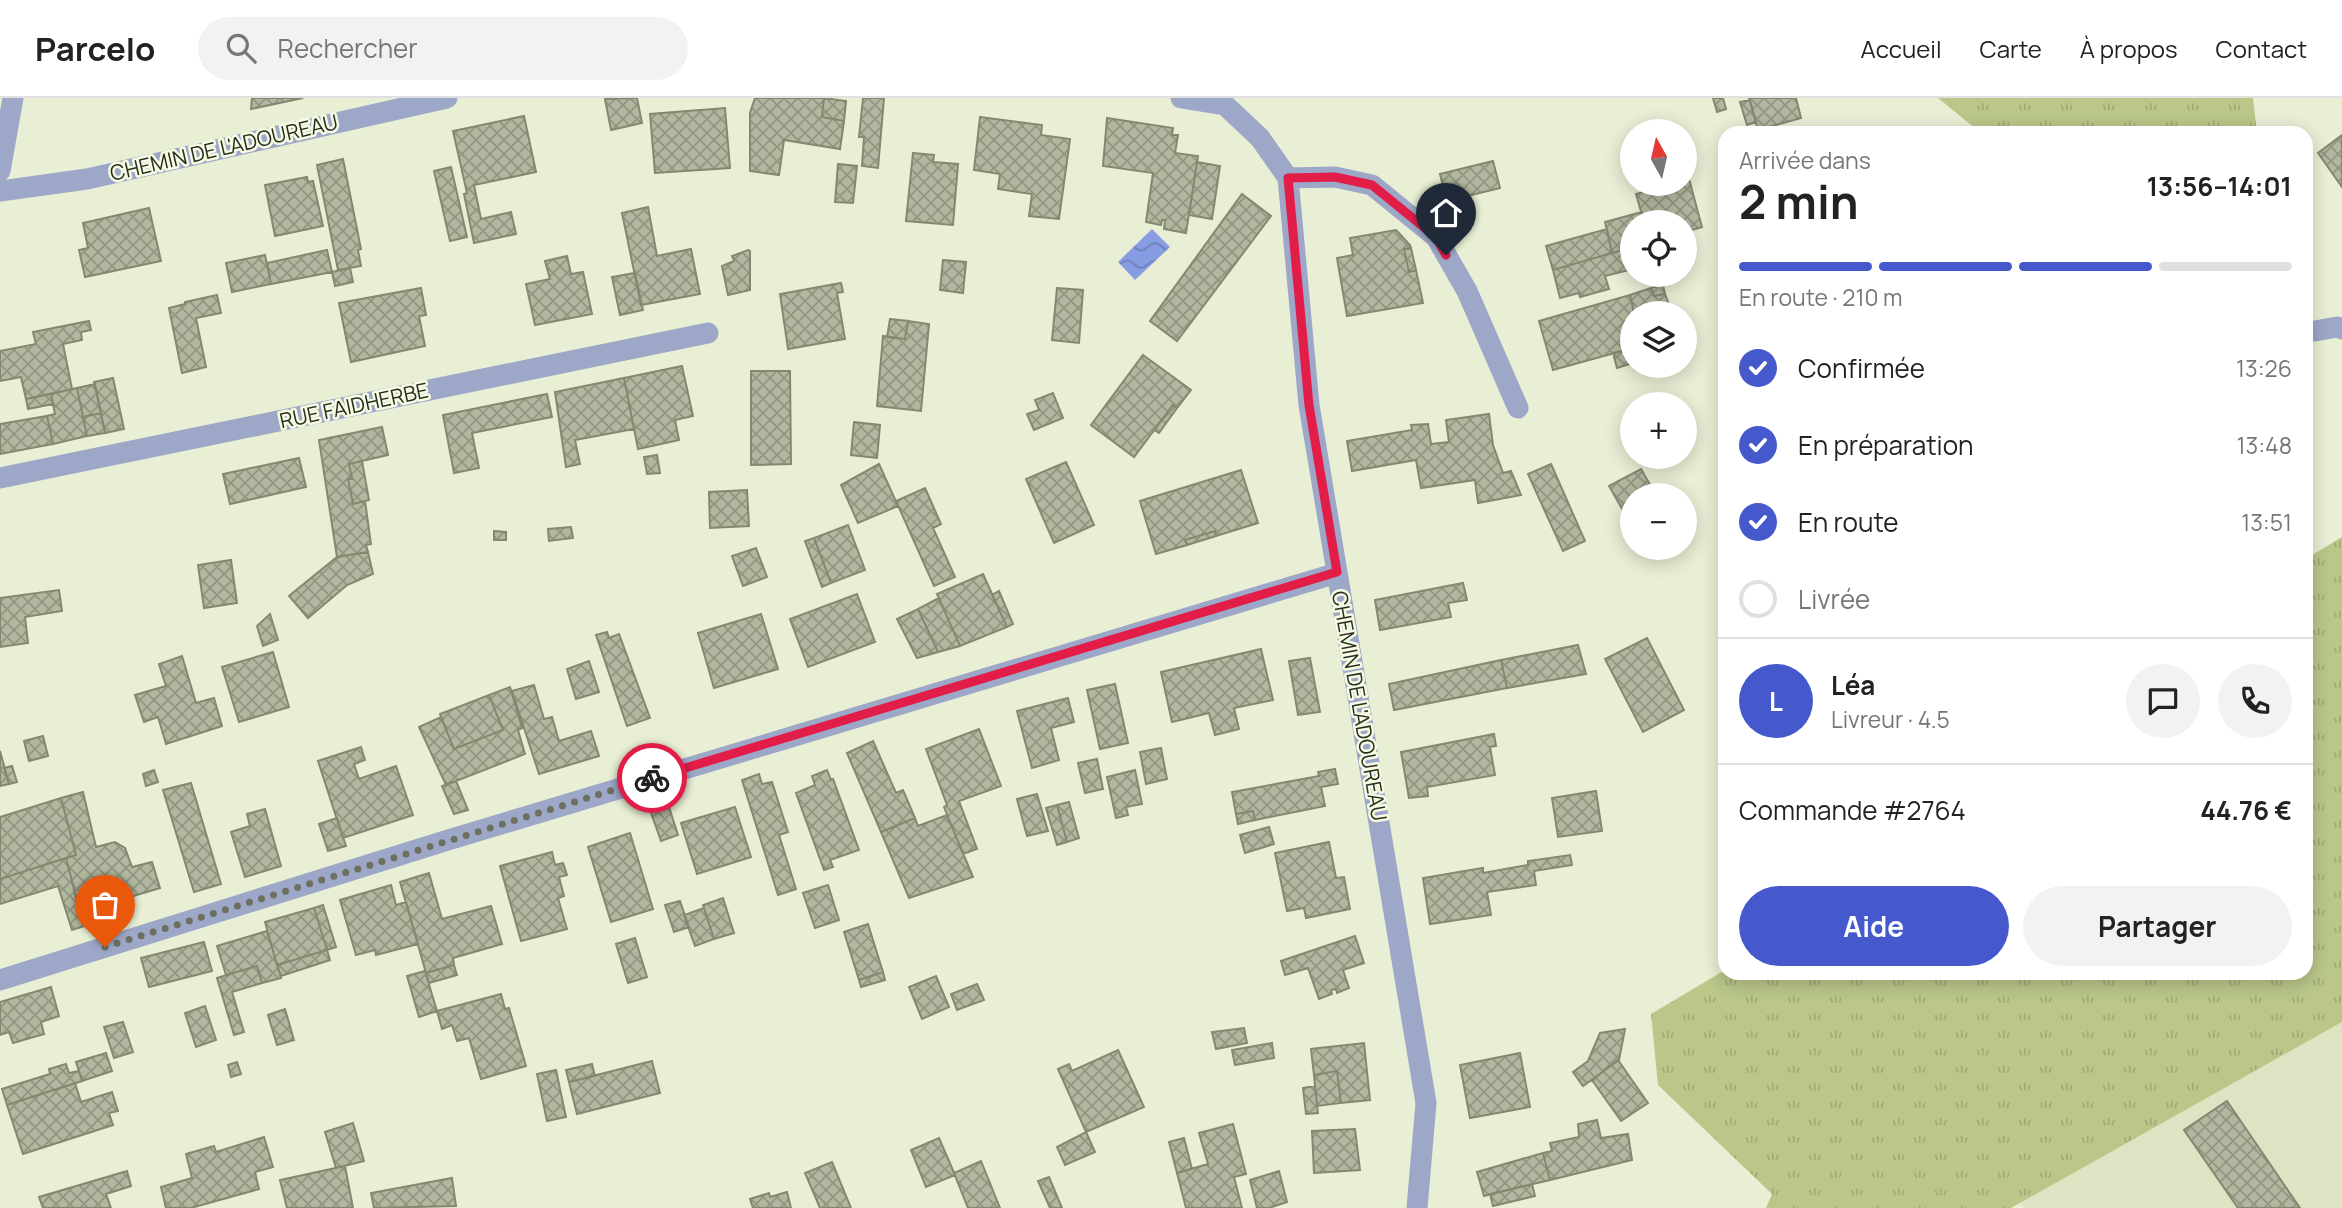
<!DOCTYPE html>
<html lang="fr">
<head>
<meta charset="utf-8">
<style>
  body { margin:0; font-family:Manrope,sans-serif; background:#f2f2f2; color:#222; height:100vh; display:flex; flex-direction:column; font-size:26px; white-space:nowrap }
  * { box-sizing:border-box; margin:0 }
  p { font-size:23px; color:#767676 }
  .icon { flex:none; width:38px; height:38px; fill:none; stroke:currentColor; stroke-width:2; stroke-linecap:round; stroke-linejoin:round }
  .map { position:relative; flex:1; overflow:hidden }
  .side { position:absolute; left:1718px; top:28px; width:595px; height:854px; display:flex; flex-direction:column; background:#fff; border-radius:21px; box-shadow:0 4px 18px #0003 }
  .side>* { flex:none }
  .needle { width:46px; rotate:352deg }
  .fabs { position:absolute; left:1620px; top:21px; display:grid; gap:14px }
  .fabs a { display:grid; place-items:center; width:77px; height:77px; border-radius:50%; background:#fff; box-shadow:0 4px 18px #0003; font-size:35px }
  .pin { position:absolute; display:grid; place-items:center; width:60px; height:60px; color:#fff; margin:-72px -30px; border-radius:50% 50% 50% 0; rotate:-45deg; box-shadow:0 0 7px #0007 }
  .pin .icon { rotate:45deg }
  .courier { position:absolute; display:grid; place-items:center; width:70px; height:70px; margin:-35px; border:5px solid #e11d48; border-radius:50%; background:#fff; color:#222; box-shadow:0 2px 9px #0007 }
  .summary em { font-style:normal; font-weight:700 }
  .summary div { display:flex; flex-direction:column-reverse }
  .summary { display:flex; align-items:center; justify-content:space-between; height:119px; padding:0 21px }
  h1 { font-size:46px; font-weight:700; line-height:52px }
  .bar { display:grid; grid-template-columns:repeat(4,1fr); gap:10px 7px; align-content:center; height:84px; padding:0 21px }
  .bar i { height:9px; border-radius:5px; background:#e0e0e0 }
  .bar .active { background:#4559cd }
  .bar p { grid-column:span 4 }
  .line { display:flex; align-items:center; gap:18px; padding:0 21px; border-top:2px solid #e0e0e0 }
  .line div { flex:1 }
  .round { display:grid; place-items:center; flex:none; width:74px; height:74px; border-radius:37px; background:#f2f2f2 }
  ol { padding:0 21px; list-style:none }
  li { display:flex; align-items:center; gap:21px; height:77px }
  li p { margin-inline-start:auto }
  li .icon { padding:7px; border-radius:50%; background:#4559cd; color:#fff; stroke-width:4 }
  li:last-child { color:#767676 }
  li i { width:38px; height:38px; border:4px solid #e0e0e0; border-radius:50% }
  .cta { display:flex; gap:14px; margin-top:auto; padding:14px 21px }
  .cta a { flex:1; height:80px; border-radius:42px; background:#4559cd; color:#fff; font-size:28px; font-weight:700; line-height:80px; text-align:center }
  .cta a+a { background:#f2f2f2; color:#222 }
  header { display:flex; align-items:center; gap:42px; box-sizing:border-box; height:98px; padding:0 35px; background:#fff; border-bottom:2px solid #e0e0e0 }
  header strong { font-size:33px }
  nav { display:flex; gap:38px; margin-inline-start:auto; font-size:24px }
  .search { width:490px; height:63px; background:#f2f2f2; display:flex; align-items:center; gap:18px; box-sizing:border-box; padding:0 24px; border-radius:38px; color:#767676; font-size:26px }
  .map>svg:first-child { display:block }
  .built { fill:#dce4c4 }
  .grass { fill:url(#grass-tufts) }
  .water { fill:url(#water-waves) }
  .building { fill:url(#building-cross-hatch); stroke:#838971; stroke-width:2 }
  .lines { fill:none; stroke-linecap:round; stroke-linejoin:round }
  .minor { stroke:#9da7c7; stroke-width:21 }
  .done { stroke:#6d7061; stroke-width:7; stroke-dasharray:0 12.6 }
  .route { stroke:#e11d48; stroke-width:9 }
  .labels { text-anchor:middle; stroke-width:5; stroke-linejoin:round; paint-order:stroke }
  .street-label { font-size:21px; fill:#2a2c22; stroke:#f6fce2 }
</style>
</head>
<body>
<header>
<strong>Parcelo</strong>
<div class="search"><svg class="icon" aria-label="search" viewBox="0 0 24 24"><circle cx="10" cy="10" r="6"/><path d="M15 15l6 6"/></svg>Rechercher</div>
<nav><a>Accueil</a><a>Carte</a><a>À propos</a><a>Contact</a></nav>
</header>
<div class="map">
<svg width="2342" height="1110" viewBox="0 0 2342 1110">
  <defs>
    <pattern id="grass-tufts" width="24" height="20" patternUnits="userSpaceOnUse" patternTransform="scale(1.75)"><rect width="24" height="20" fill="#bac789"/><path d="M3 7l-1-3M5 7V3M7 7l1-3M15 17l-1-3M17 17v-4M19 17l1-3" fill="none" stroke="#a0ab76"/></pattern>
    <pattern id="water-waves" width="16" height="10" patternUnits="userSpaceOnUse" patternTransform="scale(1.75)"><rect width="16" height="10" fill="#879ce3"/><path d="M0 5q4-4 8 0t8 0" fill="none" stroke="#6f7fb8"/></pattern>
    <pattern id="building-cross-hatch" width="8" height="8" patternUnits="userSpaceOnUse" patternTransform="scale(1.75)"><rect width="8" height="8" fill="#b2b89f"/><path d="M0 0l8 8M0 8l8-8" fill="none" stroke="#919681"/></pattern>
  </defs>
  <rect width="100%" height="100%" fill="#e9efd5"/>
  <path class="built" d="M2342,924V1110H2024L2020,1104Z"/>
  <path class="grass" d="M1938,0H2253L2257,35H1981Z
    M2342,439V924L2011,1110H1766L1772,1096L1658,987L1651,916L1725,872L1726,875H2306L2307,460Z"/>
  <path class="water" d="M1152,131L1170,149L1135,182L1118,164Z"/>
  <path class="building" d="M252,0H303L251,11Z
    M637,0L642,25L611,32L605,1Z
    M755,0H824L822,19L844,23L840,51L784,42L779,77L750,73V15Z
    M824,0L846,3L844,23L822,19Z
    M863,0H884L878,70L862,68L864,39H859Z
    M1713,0H1723L1726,11L1717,14Z
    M1749,0H1796L1801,20L1758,32Z
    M1750,2L1756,24L1747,27L1740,4Z
    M725,10L730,70L655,75L650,16Z
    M524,18L536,74L474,87L481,121L511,114L516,136L474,145L464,96L467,95L453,33Z
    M980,19L1042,27L1041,37L1070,41L1059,121L1029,118L1032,96L998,91L1000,76L974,72Z
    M1107,20L1173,30L1172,37H1178L1175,55L1198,58L1186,135L1164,131L1165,122H1162L1161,127L1146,124L1153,75L1103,68Z
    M2342,37V89L2318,55Z
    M913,55L934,57L933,64L958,66L953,127L906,123Z
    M343,61L361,151L358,152L361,168L338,172L317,67Z
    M1493,63L1500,90L1447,103L1440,76Z
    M1197,64L1220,68L1212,121L1189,117Z
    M838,66L857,68L853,105L835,104Z
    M451,69L467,139L450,143L434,73Z
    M307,79L308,84L313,83L323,128L275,138L265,87Z
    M1689,81L1702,129L1685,134V124H1644L1636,96L1673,86H1685V82Z
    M1242,96L1271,118L1177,243L1150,223Z
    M648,109L657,158L691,151L700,196L641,207L622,115Z
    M149,110L161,163L85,179L79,152L88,150L83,125Z
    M1642,114L1644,124H1633V149L1612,155L1605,124Z
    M1607,131L1612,155L1553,172L1546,148Z
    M1396,132L1410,147L1411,150L1404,151L1409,174L1416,172L1423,205L1347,218L1337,160L1353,157L1350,140Z
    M1633,149V171L1605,178L1609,191L1580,199L1579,195L1560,200L1553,172Z
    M1411,150L1416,172L1409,174L1404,151Z
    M327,152L332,174L271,186L267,165Z
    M748,152L750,153V192L728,197L722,168L734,163L732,158Z
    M265,157L271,186L232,194L226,165Z
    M567,158L571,176L583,174L592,216L535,227L526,186L550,181L545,163Z
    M943,162L966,164L963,195L940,192Z
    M350,170L353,184L335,188L332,174Z
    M635,175L643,212L620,217L612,179Z
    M841,185L843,194L837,195L845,241L788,251L780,196Z
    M1663,187L1665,196L1654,198L1651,190Z
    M421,190L426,217L419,218L425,248L351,264L339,205Z
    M1057,190L1083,192L1079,245L1052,242Z
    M1651,190L1654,198L1665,196L1668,204L1634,214L1630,197Z
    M217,197L221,215L196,220L206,269L182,275L169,210L185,206V204Z
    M1630,197L1634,215H1633V250L1553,272L1539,223Z
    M890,221L908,223L905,241L887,239Z
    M89,223L91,232L81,234L82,242L63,246L72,291L26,301L21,279L0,283V253L36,246L33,234Z
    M908,223L929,226L921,313L877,308L883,238L905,241Z
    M1633,250V265L1617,270L1613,255Z
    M1143,257L1191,292L1177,310L1173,307L1134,359L1091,327Z
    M682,268L693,318L675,322L679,342L638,351L624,280Z
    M751,273H790L791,366L751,367Z
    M113,280L124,331L105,335L94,284Z
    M624,280L634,331L575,342L580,366L566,369L555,294Z
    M95,286L101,315L83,319L77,290Z
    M77,290L87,338L53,346L47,318L55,316L51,296Z
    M1053,295L1063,320L1034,332L1027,316L1039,312L1035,302Z
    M51,296L53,306L28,311L26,301Z
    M547,296L552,319L472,335L479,370L454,375L443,317Z
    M1173,307L1177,310L1159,335L1154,332Z
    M101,315L105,335L87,338L83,319Z
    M1489,316L1493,347L1503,375L1511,373L1521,397L1478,405L1475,382L1421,390L1416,362L1352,373L1347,343L1412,332L1411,327L1428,326L1431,346L1449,344L1446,322Z
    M47,318L53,346L0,356V326Z
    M854,324L880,327L877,360L851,357Z
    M382,329L388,357L349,366L352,381H348L353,406L365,403L371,446L366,447L368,454L337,459L319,342Z
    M657,357L660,375L647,376L644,359Z
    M299,360L306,389L230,406L223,376Z
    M362,363L369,402L353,406L348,381H352L349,366Z
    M1066,364L1094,427L1054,445L1026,381Z
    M879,366L898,408L858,425L841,387Z
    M1551,366L1585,443L1563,453L1528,376Z
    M1641,371L1656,397H1633V412L1625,416L1609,388Z
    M1241,372L1258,425L1216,438L1215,433L1185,442L1187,447L1156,456L1140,403Z
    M925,390L941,426L933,430L955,479L934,488L896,403Z
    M747,392L749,428L710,430L709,394Z
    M848,427L865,472L831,485L814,440Z
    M571,429L573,440L549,443L548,431Z
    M494,433L506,434V442H494Z
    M1215,433L1216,438L1187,447L1185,442Z
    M814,440L831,485L822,489L805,443Z
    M756,450L767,479L743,488L732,458Z
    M368,454L373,476L347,487L308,520L289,498L337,459Z
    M231,462L237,505L204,510L198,467Z
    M983,476L1007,529L960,548L937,496Z
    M1463,485L1467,502L1448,505L1451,519L1380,532L1375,502Z
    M59,492L62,513L25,519L28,545L0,549V500Z
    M999,493L1013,526L1007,529L992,497Z
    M857,496L875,544L808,569L790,521Z
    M939,500L960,548L938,554L918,511Z
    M918,511L938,554L917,560L897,521Z
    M270,516L278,542L263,548L257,528Z
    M761,516L778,571L714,590L698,535Z
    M607,534L609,540L619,536L650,620L627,628L596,537Z
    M1647,540L1684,612L1643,634L1605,561Z
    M1578,547L1586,576L1507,590L1501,562Z
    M1261,551L1273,602L1234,610L1239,631L1215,637L1209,615L1172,624L1161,574Z
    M273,554L289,609L239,624L222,569Z
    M182,558L196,605L214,600L222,628L166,646L158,619L144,624L135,597L166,588L159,566Z
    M1310,560L1320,614L1298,617L1289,563Z
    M1501,562L1507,590L1394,612L1389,586Z
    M589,563L599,594L576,601L567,571Z
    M1115,586L1128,645L1100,651L1087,592Z
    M534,587L544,621L552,619L559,643L591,633L599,658L539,676L512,593Z
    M510,589L522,630L518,632L525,656L446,687L419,629L441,619L454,651L503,632L489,597Z
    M489,597L503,632L454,651L440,616Z
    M1068,600L1074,624L1051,630L1059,662L1032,670L1017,613Z
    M979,631L1001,688L959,703L977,751L963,756L944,709L947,707L926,651Z
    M1494,636L1496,648L1490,649L1495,677L1427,689L1428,698L1409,700L1401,654Z
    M43,638L48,658L29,663L24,643Z
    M873,643L896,695L903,692L915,720L881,734L847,655Z
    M361,649L365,662L354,666L359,681L396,668L413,717L343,740L318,663Z
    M1161,650L1167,681L1146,686L1140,654Z
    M0,653L9,686L0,688Z
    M1097,661L1103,691L1085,695L1078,665Z
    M12,668L17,684L9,686L4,670Z
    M1335,671L1338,686L1321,689L1325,708L1255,722L1253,713L1236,716L1232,694L1319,678L1318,674Z
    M154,672L158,684L146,688L143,676Z
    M827,672L831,682L833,681L859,752L830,762L833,769L824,772L796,695L815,687L812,678Z
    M1135,672L1142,706L1126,709L1128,717L1116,720L1107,679Z
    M759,676L762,686L772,684L788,734L779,737L796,791L778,797L742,682Z
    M456,683L468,712L454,716L442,688Z
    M191,685L221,786L194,794L163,692Z
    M1596,693L1602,733L1558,739L1552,700Z
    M83,694L96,749L115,744L125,750L132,769L152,764L160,790L107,806L106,802L79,811L66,760L76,757L61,700Z
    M1037,696L1048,733L1027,738L1017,701Z
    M61,700L76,757L0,781V719Z
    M1069,704L1079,740L1067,744L1057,707Z
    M668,706L678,737L661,743L650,712Z
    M1057,707L1067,744L1057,747L1046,710Z
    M735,709L751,759L697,776L681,725Z
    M265,711L281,768L245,779L231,734L250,728L247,716Z
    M1253,713L1255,722L1238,726L1236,716Z
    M947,717L973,779L909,800L881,734L915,720L918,728Z
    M337,720L346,748L328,753L319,726Z
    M1269,729L1274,746L1245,755L1240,737Z
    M630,735L653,811L611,824L588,749Z
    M1329,744L1336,780L1344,779L1350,811L1306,820L1304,810L1287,813L1275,755Z
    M552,754L555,767L563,765L567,777L559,779L564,798L558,800L567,831L521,843L500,768Z
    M1570,757L1572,767L1534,773L1536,787L1487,794L1491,817L1430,826L1423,780L1483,770V775L1528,767V763Z
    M66,760L84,828L72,832L58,788L0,806V781Z
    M429,775L442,821L491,808L502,846L453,860L454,867L426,875L400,784Z
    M391,787L396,807L406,804L418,846L376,857L375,852L356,857L340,802Z
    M828,787L839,822L815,830L803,795Z
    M723,800L734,835L714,841L703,807Z
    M680,803L689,829L674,834L665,807Z
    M323,807L336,849L327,852L314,810Z
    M314,810L327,852L277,867L265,824Z
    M704,810L714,841L695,848L684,817Z
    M868,826L883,874L859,882L844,834Z
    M267,833L281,880L262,885L257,868L226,877L217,848Z
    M1355,838L1364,865L1343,872L1349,890L1337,895L1336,891L1331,892L1332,896L1319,901L1308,870L1285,877L1281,863Z
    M635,840L647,879L628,885L616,846Z
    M204,844L212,873L149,889L141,860Z
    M327,852L330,862L281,878L277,867Z
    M454,867L457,877L429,885L426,875Z
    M257,868L262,885L232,894L244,934L234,937L217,880Z
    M425,873L437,913L419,919L407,878Z
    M883,874L885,882L861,889L859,882Z
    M936,878L949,909L922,921L909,889Z
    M977,886L984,902L957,912L951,896Z
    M51,889L59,918L41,924L44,936L13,945L9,934L0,937V904Z
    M501,896L505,911L509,910L526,968L481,981L469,940L457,943L452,927L442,931L437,913Z
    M205,908L216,942L196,949L185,915Z
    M285,911L294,942L277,947L268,917Z
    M123,924L133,954L114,960L104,929Z
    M1244,930L1247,945L1216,951L1212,934Z
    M1625,931L1619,962L1583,988L1573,974L1588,963L1600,935Z
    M1272,945L1274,960L1235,967L1232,952Z
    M1364,945L1370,1002L1341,1005L1337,973L1314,977L1311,951Z
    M1118,952L1144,1009L1086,1034L1058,971L1069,966L1072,973Z
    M106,955L112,973L82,983L76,964Z
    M1520,955L1530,1009L1470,1020L1460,967Z
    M1618,962L1648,1005L1621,1023L1592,982Z
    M652,963L660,995L577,1016L569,984Z
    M237,964L241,976L231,979L228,967Z
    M66,966L69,975L79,973L82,983L7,1007L2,991L50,976L49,971Z
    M592,966L595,978L569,984L566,972Z
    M556,972L566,1019L547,1023L537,976Z
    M1337,973L1341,1005L1317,1008L1314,977Z
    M75,985L81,1004L112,994L118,1013L109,1015L113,1027L23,1056L7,1007Z
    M1315,988L1318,1015L1306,1016L1303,990Z
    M2227,1003L2300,1110H2238L2184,1032Z
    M1597,1022L1601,1040L1628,1036L1632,1062L1550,1082L1543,1055L1552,1053L1550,1045L1579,1039L1578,1026Z
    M353,1025L364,1063L336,1070L325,1034Z
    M1233,1026L1246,1076L1234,1079L1242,1110H1186L1177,1075L1208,1066L1199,1035Z
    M1355,1031L1360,1072L1314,1075L1312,1033Z
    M1086,1034L1095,1054L1065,1067L1057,1049Z
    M264,1039L273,1069L255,1074L259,1091L191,1110H166L161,1089L192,1080L186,1056L214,1048L216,1054Z
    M939,1040L955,1077L926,1089L911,1052Z
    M1184,1040L1192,1071L1177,1075L1169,1044Z
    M1543,1055L1550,1082L1484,1098L1477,1074Z
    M981,1063L1000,1110H968L954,1075Z
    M832,1064L851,1110H820L805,1075Z
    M345,1068L353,1110H287L280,1082Z
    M127,1073L131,1088L106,1096L111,1110H43L39,1099Z
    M1279,1073L1287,1104L1269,1110H1257L1250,1082Z
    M1049,1079L1062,1110H1050L1038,1083Z
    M452,1080L456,1108L374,1110L371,1095Z
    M1532,1086L1535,1098L1493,1108L1490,1096Z
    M787,1094L791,1110H753L750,1101L769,1095L770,1099Z"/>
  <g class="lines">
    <path class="minor" d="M1181,0L1225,7L1260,40L1288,80L1309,307L1426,1005L1417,1110
      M0,73L13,0
      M1288,80L1335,79L1372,87L1436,139L1467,193L1518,310
      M0,93L87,81L447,0
      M2315,233L2337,229L2342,231
      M0,380L708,235
      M0,882L448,742L1337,475"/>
  </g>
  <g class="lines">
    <path class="done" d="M105,849L652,680"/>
    <path class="route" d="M652,680L1337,474L1309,307L1288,80L1335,79L1372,87L1436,139L1446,157"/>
  </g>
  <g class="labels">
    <g class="street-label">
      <text transform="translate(224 50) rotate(-13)" y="7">CHEMIN DE L'ADOUREAU</text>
      <text transform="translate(354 308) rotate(-12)" y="7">RUE FAIDHERBE</text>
      <text transform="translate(1359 608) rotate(80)" y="7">CHEMIN DE L'ADOUREAU</text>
    </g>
  </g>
</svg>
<div class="fabs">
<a><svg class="needle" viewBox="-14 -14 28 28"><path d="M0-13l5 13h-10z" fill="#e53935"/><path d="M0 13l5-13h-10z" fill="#767676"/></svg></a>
<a><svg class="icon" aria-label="locate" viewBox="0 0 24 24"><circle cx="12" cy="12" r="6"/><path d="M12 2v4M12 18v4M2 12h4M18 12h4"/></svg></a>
<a><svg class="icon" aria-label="layers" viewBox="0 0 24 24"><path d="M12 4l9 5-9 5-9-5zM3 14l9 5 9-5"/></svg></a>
<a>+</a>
<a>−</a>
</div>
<div class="pin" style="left:105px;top:849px;background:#ea580c"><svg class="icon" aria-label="bag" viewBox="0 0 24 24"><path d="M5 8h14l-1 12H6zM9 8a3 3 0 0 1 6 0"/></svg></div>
<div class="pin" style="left:1446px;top:157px;background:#1f2937"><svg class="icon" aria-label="home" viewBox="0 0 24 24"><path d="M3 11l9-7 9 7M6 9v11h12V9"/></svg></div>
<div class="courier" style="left:652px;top:680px"><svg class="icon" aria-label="bike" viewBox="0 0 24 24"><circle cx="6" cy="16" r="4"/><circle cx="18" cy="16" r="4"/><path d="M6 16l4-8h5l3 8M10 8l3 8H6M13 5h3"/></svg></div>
<section class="side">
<div class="summary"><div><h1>2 min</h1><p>Arrivée dans</p></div><em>13:56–14:01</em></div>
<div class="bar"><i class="active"></i><i class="active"></i><i class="active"></i><i></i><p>En route · 210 m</p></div>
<ol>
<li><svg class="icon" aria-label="check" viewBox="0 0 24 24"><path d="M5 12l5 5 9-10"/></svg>Confirmée<p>13:26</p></li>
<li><svg class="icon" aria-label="check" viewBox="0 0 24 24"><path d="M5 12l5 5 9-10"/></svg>En préparation<p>13:48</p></li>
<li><svg class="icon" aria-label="check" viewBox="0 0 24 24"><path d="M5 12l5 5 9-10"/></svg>En route<p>13:51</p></li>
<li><i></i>Livrée</li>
</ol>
<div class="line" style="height:126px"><b class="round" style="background:#4559cd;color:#fff">L</b><div><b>Léa</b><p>Livreur · 4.5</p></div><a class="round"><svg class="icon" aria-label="chat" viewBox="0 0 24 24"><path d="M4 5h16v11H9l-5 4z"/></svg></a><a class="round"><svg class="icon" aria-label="phone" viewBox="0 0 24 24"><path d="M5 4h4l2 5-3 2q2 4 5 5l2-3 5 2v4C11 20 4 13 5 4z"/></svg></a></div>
<div class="line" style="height:91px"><div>Commande #2764</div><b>44.76 €</b></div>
<div class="cta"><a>Aide</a><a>Partager</a></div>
</section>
</div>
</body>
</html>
